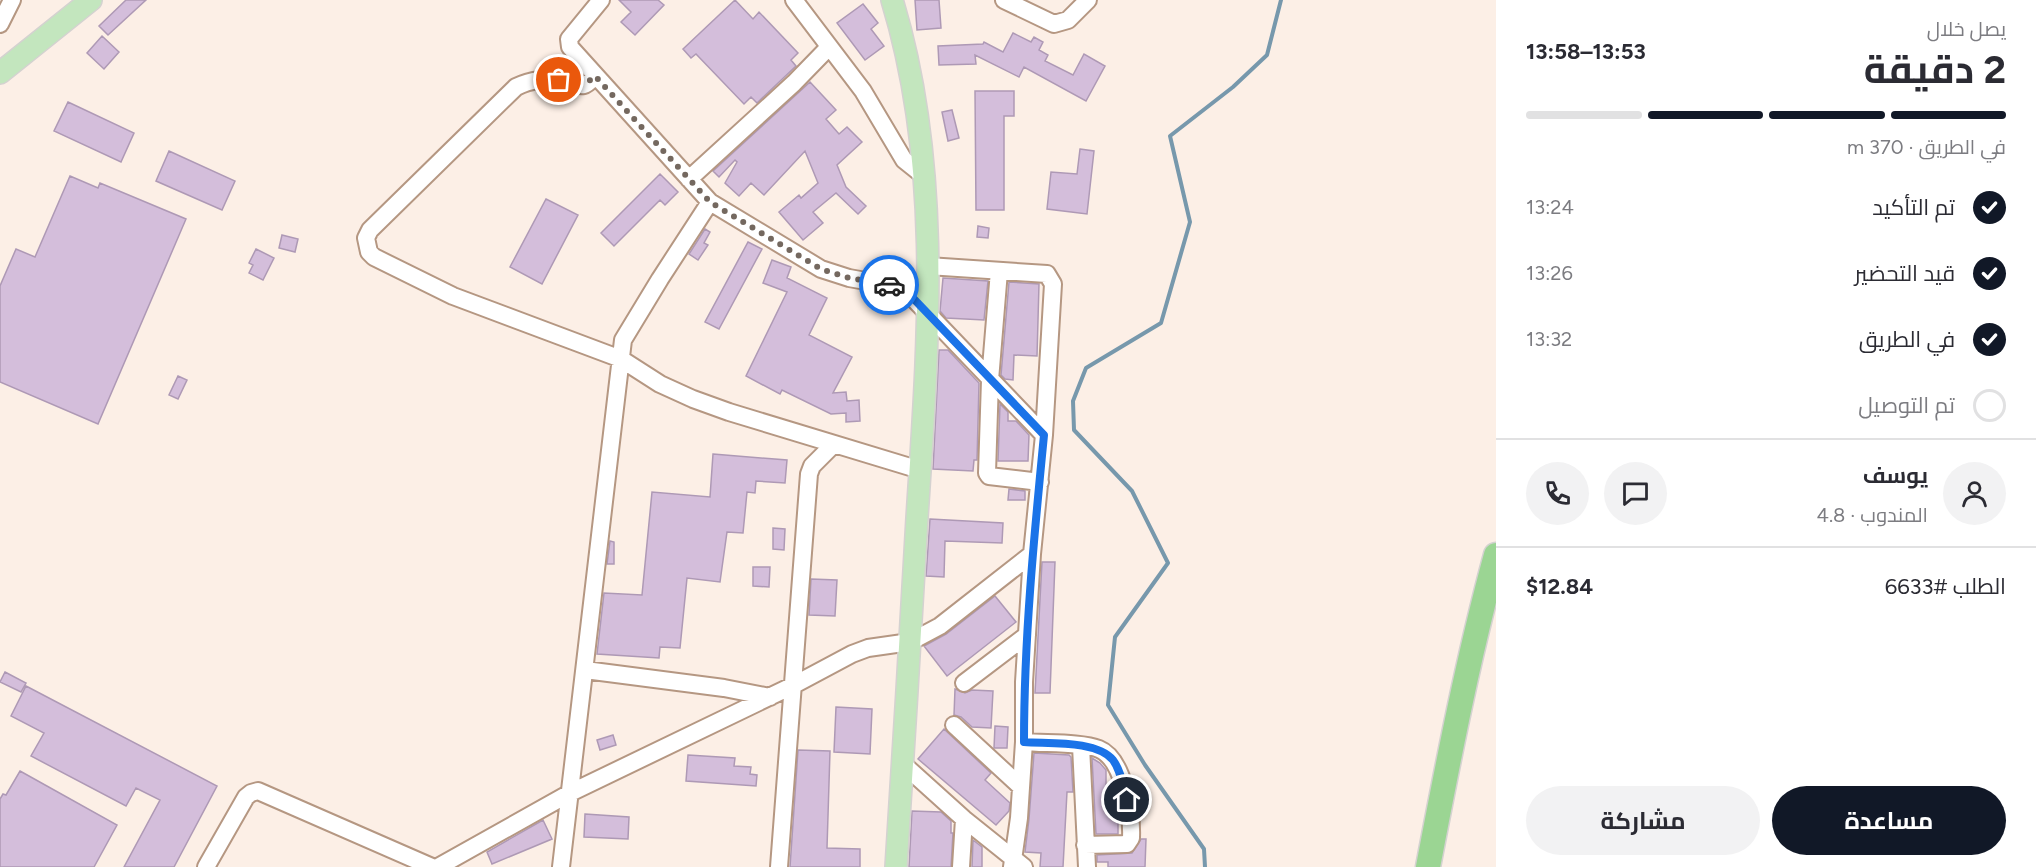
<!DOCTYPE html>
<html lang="ar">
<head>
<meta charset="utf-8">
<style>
  body { margin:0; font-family:Figtree,Cairo,sans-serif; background:#f2f2f3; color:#2b2b33; direction:rtl; height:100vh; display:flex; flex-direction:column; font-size:22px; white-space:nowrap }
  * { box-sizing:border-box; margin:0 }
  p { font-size:20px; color:#7c7c81 }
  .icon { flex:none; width:33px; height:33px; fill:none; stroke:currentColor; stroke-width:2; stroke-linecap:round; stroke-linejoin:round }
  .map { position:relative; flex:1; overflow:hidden; direction:ltr }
  .drawer { display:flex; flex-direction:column; background:#fff; width:540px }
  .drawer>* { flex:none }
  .pin { position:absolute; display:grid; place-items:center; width:51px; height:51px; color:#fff; margin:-26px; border:3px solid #fff; border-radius:50%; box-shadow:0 2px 6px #0007 }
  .courier { position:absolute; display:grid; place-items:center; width:60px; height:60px; margin:-30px; border:4px solid #1a73e8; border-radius:50%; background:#fff; color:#222; box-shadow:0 2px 8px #0007 }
  .headline em { font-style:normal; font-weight:700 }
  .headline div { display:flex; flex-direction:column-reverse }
  .headline { display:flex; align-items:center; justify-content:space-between; height:102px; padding:0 30px }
  h1 { font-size:39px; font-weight:700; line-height:45px }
  .bar { display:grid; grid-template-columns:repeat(4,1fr); gap:9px 6px; align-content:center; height:72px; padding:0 30px }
  .bar i { height:8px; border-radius:4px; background:#e1e1e2 }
  .bar .selected { background:#111827 }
  .bar p { grid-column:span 4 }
  .line { display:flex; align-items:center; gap:15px; padding:0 30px; border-top:2px solid #e1e1e2 }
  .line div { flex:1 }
  .round { display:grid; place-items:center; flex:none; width:63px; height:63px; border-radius:32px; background:#f2f2f3 }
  ol { padding:0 30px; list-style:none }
  li { display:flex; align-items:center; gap:18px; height:66px }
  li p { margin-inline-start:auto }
  li .icon { padding:6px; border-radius:50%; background:#111827; color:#fff; stroke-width:4 }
  li:last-child { color:#7c7c81 }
  li i { width:33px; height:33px; border:3px solid #e1e1e2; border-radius:50% }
  .button { display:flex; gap:12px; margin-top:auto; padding:12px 30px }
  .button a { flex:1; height:69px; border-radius:36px; background:#111827; color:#fff; font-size:24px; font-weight:700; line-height:69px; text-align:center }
  .button a+a { background:#f2f2f3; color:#2b2b33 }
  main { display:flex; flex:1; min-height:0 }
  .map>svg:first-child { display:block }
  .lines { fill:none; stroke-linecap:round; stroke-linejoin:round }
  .stream { stroke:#7798ac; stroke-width:4 }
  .building { fill:#d4bedb; stroke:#ae99b5; stroke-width:1.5 }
  .minor-casing { stroke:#b59782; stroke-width:20 }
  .major-casing { stroke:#d4d2d0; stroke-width:24 }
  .highway-casing { stroke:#d4d2d0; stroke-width:27 }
  .minor { stroke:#fff; stroke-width:16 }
  .major { stroke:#c3e6be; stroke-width:21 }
  .highway { stroke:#9bd593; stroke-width:24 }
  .done { stroke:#74685f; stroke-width:6; stroke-dasharray:0 10.8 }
  .route { stroke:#1a73e8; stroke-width:8 }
</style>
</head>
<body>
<main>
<section class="drawer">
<div class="headline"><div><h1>2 دقيقة</h1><p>يصل خلال</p></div><em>13:53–13:58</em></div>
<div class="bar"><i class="selected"></i><i class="selected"></i><i class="selected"></i><i></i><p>في الطريق · 370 m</p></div>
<ol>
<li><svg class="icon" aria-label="check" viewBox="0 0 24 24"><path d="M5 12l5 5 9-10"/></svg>تم التأكيد<p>13:24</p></li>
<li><svg class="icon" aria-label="check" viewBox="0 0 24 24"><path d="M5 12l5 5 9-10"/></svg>قيد التحضير<p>13:26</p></li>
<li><svg class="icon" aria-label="check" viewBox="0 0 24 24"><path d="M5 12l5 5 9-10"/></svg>في الطريق<p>13:32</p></li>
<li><i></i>تم التوصيل</li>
</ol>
<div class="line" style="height:108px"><a class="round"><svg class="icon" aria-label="person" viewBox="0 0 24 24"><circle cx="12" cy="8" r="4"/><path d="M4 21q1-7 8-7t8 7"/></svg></a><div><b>يوسف</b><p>المندوب · 4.8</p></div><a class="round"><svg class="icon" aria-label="chat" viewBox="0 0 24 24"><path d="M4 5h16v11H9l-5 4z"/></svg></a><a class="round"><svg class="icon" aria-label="phone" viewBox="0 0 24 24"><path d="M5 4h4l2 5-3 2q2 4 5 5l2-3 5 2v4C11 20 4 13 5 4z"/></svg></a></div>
<div class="line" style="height:78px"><div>الطلب #6633</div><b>$12.84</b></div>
<div class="button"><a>مساعدة</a><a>مشاركة</a></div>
</section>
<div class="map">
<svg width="1496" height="867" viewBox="0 0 1496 867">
  <rect width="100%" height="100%" fill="#fcefe6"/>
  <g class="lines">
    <path class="stream" d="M1205,867L1204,849L1145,765L1108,705L1115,637L1168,563L1132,491L1074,430L1073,401L1086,368L1161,323L1190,222L1170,136L1233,87L1267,55L1281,0"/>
  </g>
  <path class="building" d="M126,0H146L108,35L99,26Z
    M619,0H658L664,5L635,35L621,22L631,12Z
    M735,0L753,19L759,12L798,53L791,60L796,66L757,103L751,97L744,104L696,54L691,58L683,49Z
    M915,0H939L941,28L917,30Z
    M863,4L878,23L871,29L884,46L865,60L837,23Z
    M1013,33L1031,42L1034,37L1043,42L1039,50L1048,55L1045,61L1073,75L1084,54L1105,66L1086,101L1024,67L1019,77L975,55L976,64L939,65L938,46L983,44L984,42L1003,52Z
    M102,36L119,52L104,69L87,53Z
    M810,82L836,110L826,119L839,134L847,127L862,142L837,165L846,187L866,206L858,214L836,193L813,212L823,223L803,240L779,212L799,195L801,198L818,183L805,151L764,195L751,183L739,196L725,183L737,162L735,160L719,177L713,171Z
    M975,91H1014V116H1004V210H976Z
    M68,102L134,133L121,162L54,131Z
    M952,110L959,138L948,141L942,112Z
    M1080,149L1094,151L1087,214L1047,209L1051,172L1077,174Z
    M169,151L235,181L222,210L156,181Z
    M660,174L678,192L665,205L660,200L614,246L601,233Z
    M70,176L98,188L100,183L186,219L98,424L0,382V286L16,249L35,257Z
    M546,199L578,215L542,284L510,267Z
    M978,226L989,228L988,238L977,237Z
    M705,229L710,232L704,243L708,245L698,260L689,254Z
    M282,235L298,239L295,252L279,248Z
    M748,242L762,249L719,329L705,322Z
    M256,249L274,258L263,280L249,273L253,265L249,263Z
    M772,260L791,267L787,278L827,298L809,335L852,357L833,393L846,392L847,401L859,400L860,421L846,422V413L831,414L782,390L780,394L746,376L787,292L763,283Z
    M943,278L988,281L984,320L946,318L940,311Z
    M1009,282L1039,284L1037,356L1014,355L1013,380L1005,379L1001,375Z
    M939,350H948L979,383L977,460H974L973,471L933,469Z
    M178,376L187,380L178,399L169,395Z
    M1000,404L1008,412V421H1016L1029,435L1028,461H998Z
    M713,454L787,460L785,483L756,481L755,493L747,492L743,533L727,532L720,582L687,578L680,648L660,647L659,658L597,654L604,593L642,595L652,492L710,497Z
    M1009,489L1025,491V500H1008Z
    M930,519L1003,523L1002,543L945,541L944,577L926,576Z
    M773,528L785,529L784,550L773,549Z
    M610,541L614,542V564H607Z
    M1042,562H1055L1050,693H1035Z
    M753,567H770L769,587L753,586Z
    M811,579L837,580L835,616L809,615Z
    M995,596L1016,622L947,676L924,646L946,634Z
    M5,672L26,683L21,692L0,682Z
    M26,686L217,786L174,867H124L160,800L136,788L126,806L31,756L44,733L11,716Z
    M955,689L965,693L972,690L993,691L991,728L972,727L961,717L954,715Z
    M836,707L872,709L870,754L834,752Z
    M995,726L1008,727L1007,748H994Z
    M944,729L991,773L985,780L1010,803L1009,811L996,825L918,759Z
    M613,735L616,745L600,750L597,740Z
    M798,750L830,751L827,848L860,849V867H790Z
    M1034,753L1069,755L1071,757L1073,792H1067L1063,867H1040L1041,853L1025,852L1029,819Z
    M688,755L735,758L734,766L751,767L750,774L757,775L756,786L686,781Z
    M1092,758L1100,763L1106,770V793H1115L1118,808V834H1096Z
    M20,771L117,825L94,867H0V799L3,794L6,795Z
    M912,811L941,812L951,821V833H953L951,867H909Z
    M585,814L629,817L628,839L584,837Z
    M543,820L552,839L492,864L487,852Z
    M1141,839H1146L1145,867H1108V862H1097V855L1132,853Z
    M973,840L982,847V867H972Z"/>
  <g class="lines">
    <g class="minor-casing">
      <path id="minor" d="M601,0L569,39L570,47L710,202L821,269L849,278L894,286L911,296L1044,435
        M794,0L863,91L904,160L924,176
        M1004,0L1054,24L1068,20L1088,0
        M0,24L12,0
        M595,76C592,79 588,84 584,85C577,86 571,83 564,81C548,77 530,80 516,87L370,230L366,238L369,252L374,257L453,296L621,359L660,384L693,399L729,412L920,470
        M689,179L794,83L829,47
        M928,266L1047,274L1053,284L1044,435L1032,554L1024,682V742L1019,818L1012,867
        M999,271L990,380L987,473L989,476L1040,482
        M585,670L724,688L770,697
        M964,683L1027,635
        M954,725L1021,787
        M1024,742C1044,744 1081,742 1099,749C1124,759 1132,815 1131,838L1127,844L1085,845
        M1081,746L1087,867
        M903,764L964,819L1024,867
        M206,867L246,797L251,793L258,791L432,867
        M438,867L570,793L792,686L852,654L868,648L910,642L940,626L1032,554
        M561,867L623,340L660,279L710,202
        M779,867L809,474L812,466L833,445
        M961,867L964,819"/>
    </g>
    <g class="major-casing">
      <path id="major" d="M892,0C943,167 928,346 917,518C910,634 904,751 896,867
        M0,73L91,0"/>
    </g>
    <g class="highway-casing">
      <path id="highway" d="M1428,867C1448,762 1468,658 1496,555"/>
    </g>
    <use href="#minor" class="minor"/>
    <use href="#major" class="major"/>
    <use href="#highway" class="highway"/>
  </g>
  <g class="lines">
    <path class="done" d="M559,80C577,83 580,90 595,76L710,202L821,269L849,278L889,285"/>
    <path class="route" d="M889,285L901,289L911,296L1044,435C1034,537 1024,639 1024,742C1049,744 1096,740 1113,760C1121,771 1123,786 1127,800"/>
  </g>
</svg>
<div class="pin" style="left:559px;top:80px;background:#ea580c"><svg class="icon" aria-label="bag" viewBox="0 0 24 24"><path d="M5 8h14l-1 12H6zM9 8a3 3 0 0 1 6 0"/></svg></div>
<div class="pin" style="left:1127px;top:800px;background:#1f2937"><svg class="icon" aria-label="home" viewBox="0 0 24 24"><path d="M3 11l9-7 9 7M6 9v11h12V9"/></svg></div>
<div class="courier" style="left:889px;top:285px"><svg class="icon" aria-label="car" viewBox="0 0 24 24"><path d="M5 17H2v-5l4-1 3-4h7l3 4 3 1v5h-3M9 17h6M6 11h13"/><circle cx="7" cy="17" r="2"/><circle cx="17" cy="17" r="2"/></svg></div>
</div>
</main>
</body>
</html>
